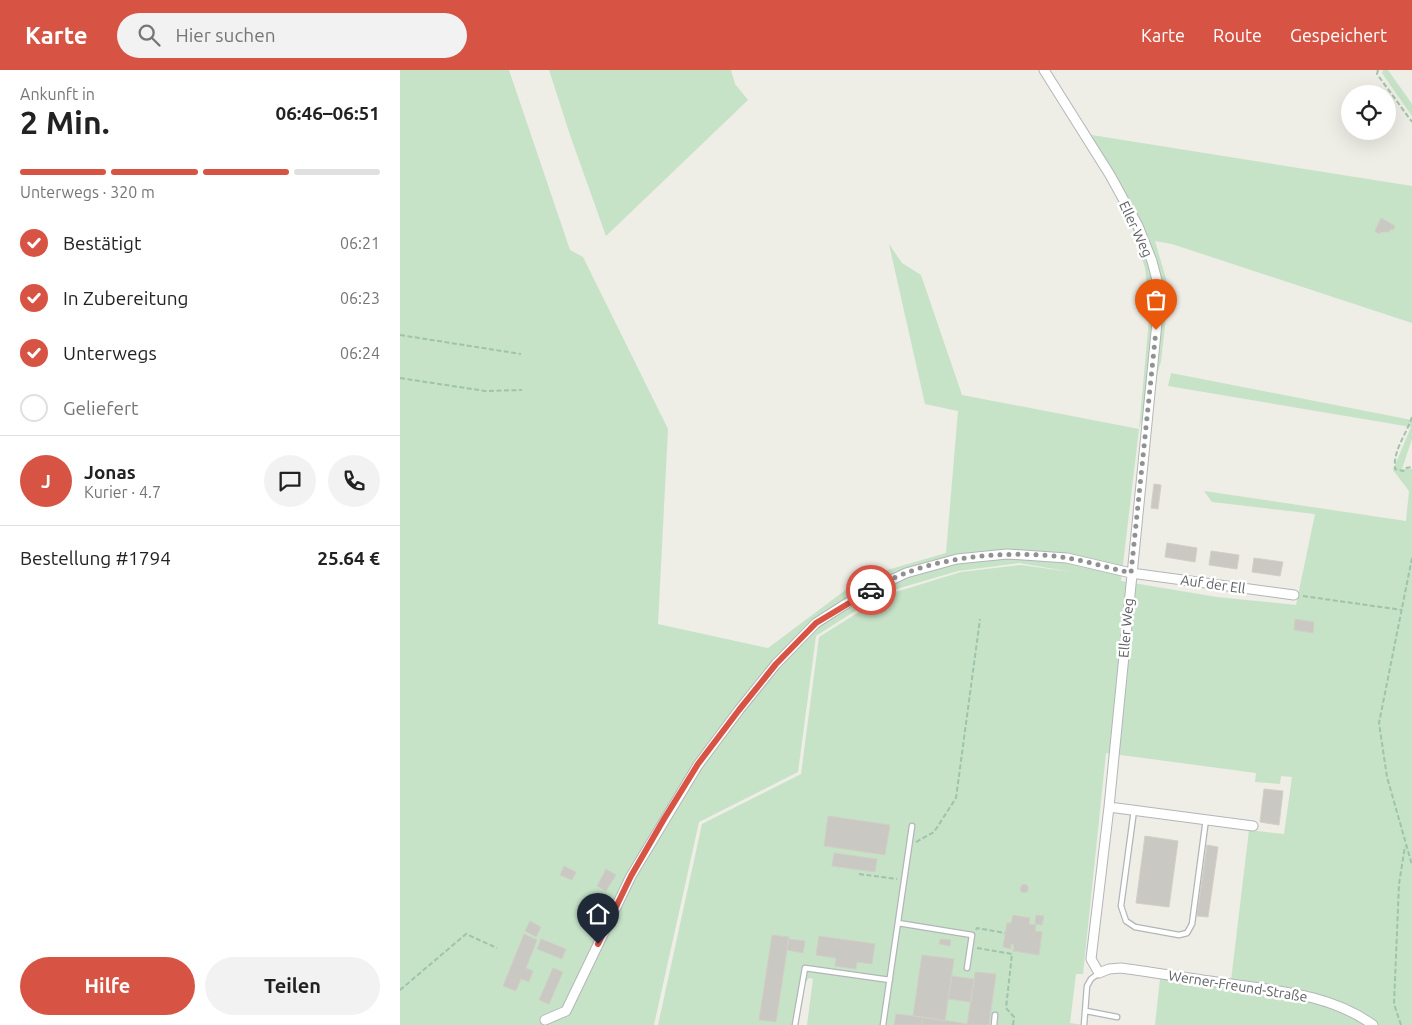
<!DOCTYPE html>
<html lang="de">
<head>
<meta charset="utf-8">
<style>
  body { margin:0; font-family:Ubuntu,sans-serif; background:#f2f2f2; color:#222; height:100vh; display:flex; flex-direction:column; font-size:19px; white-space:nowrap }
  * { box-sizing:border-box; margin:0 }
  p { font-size:16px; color:#767676 }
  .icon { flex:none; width:28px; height:28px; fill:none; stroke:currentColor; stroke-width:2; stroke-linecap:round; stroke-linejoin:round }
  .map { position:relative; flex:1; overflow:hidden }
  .drawer { display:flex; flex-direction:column; background:#fff; width:400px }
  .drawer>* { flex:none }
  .fabs { position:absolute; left:941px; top:15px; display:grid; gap:10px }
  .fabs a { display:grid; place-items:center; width:55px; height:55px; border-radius:50%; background:#fff; box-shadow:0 5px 20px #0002; font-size:25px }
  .pin { position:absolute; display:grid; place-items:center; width:42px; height:42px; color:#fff; margin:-51px -21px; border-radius:50% 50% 50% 0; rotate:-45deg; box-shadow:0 0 5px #0007 }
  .pin .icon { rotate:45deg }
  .courier { position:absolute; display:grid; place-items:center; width:50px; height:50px; margin:-25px; border:4px solid #d75444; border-radius:50%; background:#fff; color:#222; box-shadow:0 1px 6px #0007 }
  .overview em { font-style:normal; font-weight:700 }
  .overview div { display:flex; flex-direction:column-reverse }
  .overview { display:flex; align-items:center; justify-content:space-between; height:85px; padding:0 20px }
  h1 { font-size:32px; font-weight:700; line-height:38px }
  .bar { display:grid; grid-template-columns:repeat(4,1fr); gap:8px 5px; align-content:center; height:60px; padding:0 20px }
  .bar i { height:6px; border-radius:4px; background:#e0e0e0 }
  .bar .selected { background:#d75444 }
  .bar p { grid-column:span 4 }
  .line { display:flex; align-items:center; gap:12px; padding:0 20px; border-top:1px solid #e0e0e0 }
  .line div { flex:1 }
  .round { display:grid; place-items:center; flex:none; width:52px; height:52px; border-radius:26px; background:#f2f2f2 }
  ol { padding:0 20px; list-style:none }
  li { display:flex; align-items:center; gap:15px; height:55px }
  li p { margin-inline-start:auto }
  li .icon { padding:5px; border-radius:50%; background:#d75444; color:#fff; stroke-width:4 }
  li:last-child { color:#767676 }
  li i { width:28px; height:28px; border:2px solid #e0e0e0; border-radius:50% }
  .button { display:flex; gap:10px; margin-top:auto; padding:10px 20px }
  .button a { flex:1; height:58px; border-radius:30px; background:#d75444; color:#fff; font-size:20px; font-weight:700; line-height:58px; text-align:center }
  .button a+a { background:#f2f2f2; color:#222 }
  header { display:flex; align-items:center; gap:30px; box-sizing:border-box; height:70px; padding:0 25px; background:#d75444; color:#fff }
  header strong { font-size:24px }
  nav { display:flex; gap:28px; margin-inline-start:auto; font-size:18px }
  .search { width:350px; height:45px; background:#f2f2f2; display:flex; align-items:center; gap:12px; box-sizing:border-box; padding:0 18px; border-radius:28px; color:#767676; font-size:19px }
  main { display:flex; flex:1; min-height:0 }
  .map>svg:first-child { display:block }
  .green { fill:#c6e3c7 }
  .building { fill:#cac8c3; stroke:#d2cfc5 }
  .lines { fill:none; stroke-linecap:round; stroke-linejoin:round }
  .service-casing { stroke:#b3b6b9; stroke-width:7 }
  .minor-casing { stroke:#b3b6b9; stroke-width:11 }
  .path { stroke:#9fc3ab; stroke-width:2; stroke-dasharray:5 2.5; stroke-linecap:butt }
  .service { stroke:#fff; stroke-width:4.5 }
  .minor { stroke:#fff; stroke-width:9 }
  .done { stroke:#909292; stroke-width:5; stroke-dasharray:0 9 }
  .route { stroke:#d75444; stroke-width:6 }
  .labels { text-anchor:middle; stroke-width:5; stroke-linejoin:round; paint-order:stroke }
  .street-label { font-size:14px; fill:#5e6165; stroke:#fff }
</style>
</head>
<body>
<header>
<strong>Karte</strong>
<div class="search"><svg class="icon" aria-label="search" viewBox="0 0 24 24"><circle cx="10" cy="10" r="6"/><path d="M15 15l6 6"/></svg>Hier suchen</div>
<nav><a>Karte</a><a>Route</a><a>Gespeichert</a></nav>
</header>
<main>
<section class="drawer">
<div class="overview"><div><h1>2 Min.</h1><p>Ankunft in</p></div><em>06:46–06:51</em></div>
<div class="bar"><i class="selected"></i><i class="selected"></i><i class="selected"></i><i></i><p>Unterwegs · 320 m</p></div>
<ol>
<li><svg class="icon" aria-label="check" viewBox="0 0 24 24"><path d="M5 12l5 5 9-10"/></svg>Bestätigt<p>06:21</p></li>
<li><svg class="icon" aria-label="check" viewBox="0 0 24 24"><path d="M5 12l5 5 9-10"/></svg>In Zubereitung<p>06:23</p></li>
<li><svg class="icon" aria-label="check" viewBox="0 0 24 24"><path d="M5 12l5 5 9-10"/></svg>Unterwegs<p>06:24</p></li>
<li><i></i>Geliefert</li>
</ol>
<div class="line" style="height:90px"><b class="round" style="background:#d75444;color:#fff">J</b><div><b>Jonas</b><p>Kurier · 4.7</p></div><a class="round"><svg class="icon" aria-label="chat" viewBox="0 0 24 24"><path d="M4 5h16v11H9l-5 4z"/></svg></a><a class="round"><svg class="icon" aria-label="phone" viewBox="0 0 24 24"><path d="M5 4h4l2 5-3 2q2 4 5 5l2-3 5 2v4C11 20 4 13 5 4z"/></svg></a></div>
<div class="line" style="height:65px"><div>Bestellung #1794</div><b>25.64 €</b></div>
<div class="button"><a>Hilfe</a><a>Teilen</a></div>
</section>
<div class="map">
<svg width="1012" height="955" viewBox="0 0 1012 955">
  <rect width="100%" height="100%" fill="#eeede6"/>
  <path class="green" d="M0,0H109L170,180L183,187L268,359L258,554L368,578L463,507L546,483L558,341L525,334L489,174L502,193L521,205L562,325L739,359L750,238L745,198L731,155L699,93L679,63L1012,116V253L772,174L755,171L769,219L761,292L739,359L721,511L817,527L896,535L915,444L812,432L804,421L1006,451L1009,421L993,400L1011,357L768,316L771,303L1012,350V369L1002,399H1012V955H755L760,909L830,919L849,760L884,764L892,707L881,706L880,714L855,712L856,703L706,683L683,904H676L670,953L684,955H407L413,909L409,908L405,913L398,955H258L302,754L401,704L419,567L486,525L561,502L621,495L672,502L619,493L558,501L483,523L416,566L398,702L299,752L254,955H0Z
    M149,0H331L335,14L348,30L206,166L170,65Z
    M983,0H988L1012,34V46L982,3Z"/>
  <path class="building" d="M981,148L995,156L993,160L991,159L989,162H980L979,164L975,161Z
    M754,414L761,415L758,439L751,438Z
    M767,473L797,478L795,492L765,487Z
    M811,481L839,485L837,499L809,495Z
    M854,488L883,492L880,506L852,502Z
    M895,549L914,552L913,563L894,560Z
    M864,719L883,721L879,755L860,752Z
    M428,746L490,755L485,785L424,776Z
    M745,766L778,771L769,837L736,833Z
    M807,775L818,777L808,847L797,846Z
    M434,783L477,789L475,802L432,796Z
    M164,796L176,802L172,810L160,805Z
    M206,799L216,805L206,821L197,816Z
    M624,814L628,816V821L625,823L620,821L621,816Z
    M613,845L630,848L629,854L636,855L635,861L642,862L639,885L613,881L614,875L611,874V879L603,877L607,853H611Z
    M636,845L644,846L642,855L635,854Z
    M130,851L141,857L136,867L125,861Z
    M124,864L137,870L126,898L133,901L129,912L121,909L116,921L103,916Z
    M372,865L389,867L376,952L359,950Z
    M419,866L475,874L472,894L457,892L456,899L435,896L436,888L416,885Z
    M141,869L166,879L162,889L137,879Z
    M388,869L405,871L403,883L387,880Z
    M540,869L551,870L550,876L539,874Z
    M522,885L554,889L545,951L513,946Z
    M153,898L163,902L149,934L139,930Z
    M575,902L596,904L589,955H567Z
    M552,906L574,909L571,932L548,929Z
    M496,944L523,947L522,955H494Z
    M523,947L568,954L567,955H522Z"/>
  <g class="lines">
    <g class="service-casing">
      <path id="service" d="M734,740L721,836L726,851L735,857L779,865L787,863L792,854L806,749
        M498,853L572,865L567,898
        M686,941L717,947
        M395,955L405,898L490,910
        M483,955L512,756
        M594,955L595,945
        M684,955L687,916L691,909L699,903"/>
    </g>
    <g class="minor-casing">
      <path id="minor" d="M644,0L710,105L738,156L752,191L760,222L709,737L691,889L699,903L709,899L721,898C758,903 795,909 831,914C880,921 932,925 973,955
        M709,737L853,756
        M145,950L166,941L231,806L298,695L339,640L376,594L416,553L460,525L506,503L557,489L607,484L667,488L731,503L894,525"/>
    </g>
    <path class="path" d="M978,0L977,4L1012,52
      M0,265L121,284
      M0,308L85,321L122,320
      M1012,347C1006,365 993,380 995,399L1003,401L1006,398L1012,397
      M1012,488L979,653L987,707L1012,795
      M903,526L1002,540
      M516,772L534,762L556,728L580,549
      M459,804L497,809
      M576,860L577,858L605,863
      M577,878L612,884L606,938L614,947L613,955
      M0,920L66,864L97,878
      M1001,955L994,934L999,814L1005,776"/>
    <use href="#service" class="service"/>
    <use href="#minor" class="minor"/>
  </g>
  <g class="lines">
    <path class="done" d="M471,520C482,514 494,507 506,503C552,485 619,480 668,488C689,492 710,498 731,503L756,260"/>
    <path class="route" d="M198,874L231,806L264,749L298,694L339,640L376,594L416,553L471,520"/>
  </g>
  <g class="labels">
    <g class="street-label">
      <text transform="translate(736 159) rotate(65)" y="5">Eller Weg</text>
      <text transform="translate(813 514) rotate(8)" y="5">Auf der Ell</text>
      <text transform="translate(726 558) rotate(-85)" y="5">Eller Weg</text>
      <text transform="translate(838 916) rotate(9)" y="5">Werner-Freund-Straße</text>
    </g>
  </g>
</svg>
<div class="fabs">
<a><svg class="icon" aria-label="locate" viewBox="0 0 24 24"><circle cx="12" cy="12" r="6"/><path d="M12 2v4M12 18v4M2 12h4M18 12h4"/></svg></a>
</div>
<div class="pin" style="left:756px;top:260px;background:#ea580c"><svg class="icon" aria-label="bag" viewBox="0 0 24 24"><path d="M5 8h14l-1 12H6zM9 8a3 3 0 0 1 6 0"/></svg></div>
<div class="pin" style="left:198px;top:874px;background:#1f2937"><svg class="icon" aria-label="home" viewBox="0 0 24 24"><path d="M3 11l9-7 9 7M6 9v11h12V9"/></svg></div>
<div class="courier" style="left:471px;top:520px"><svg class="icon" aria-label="car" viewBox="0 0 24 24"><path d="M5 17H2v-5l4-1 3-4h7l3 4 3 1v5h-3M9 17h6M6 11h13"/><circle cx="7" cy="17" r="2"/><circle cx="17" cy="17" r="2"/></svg></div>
</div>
</main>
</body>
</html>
